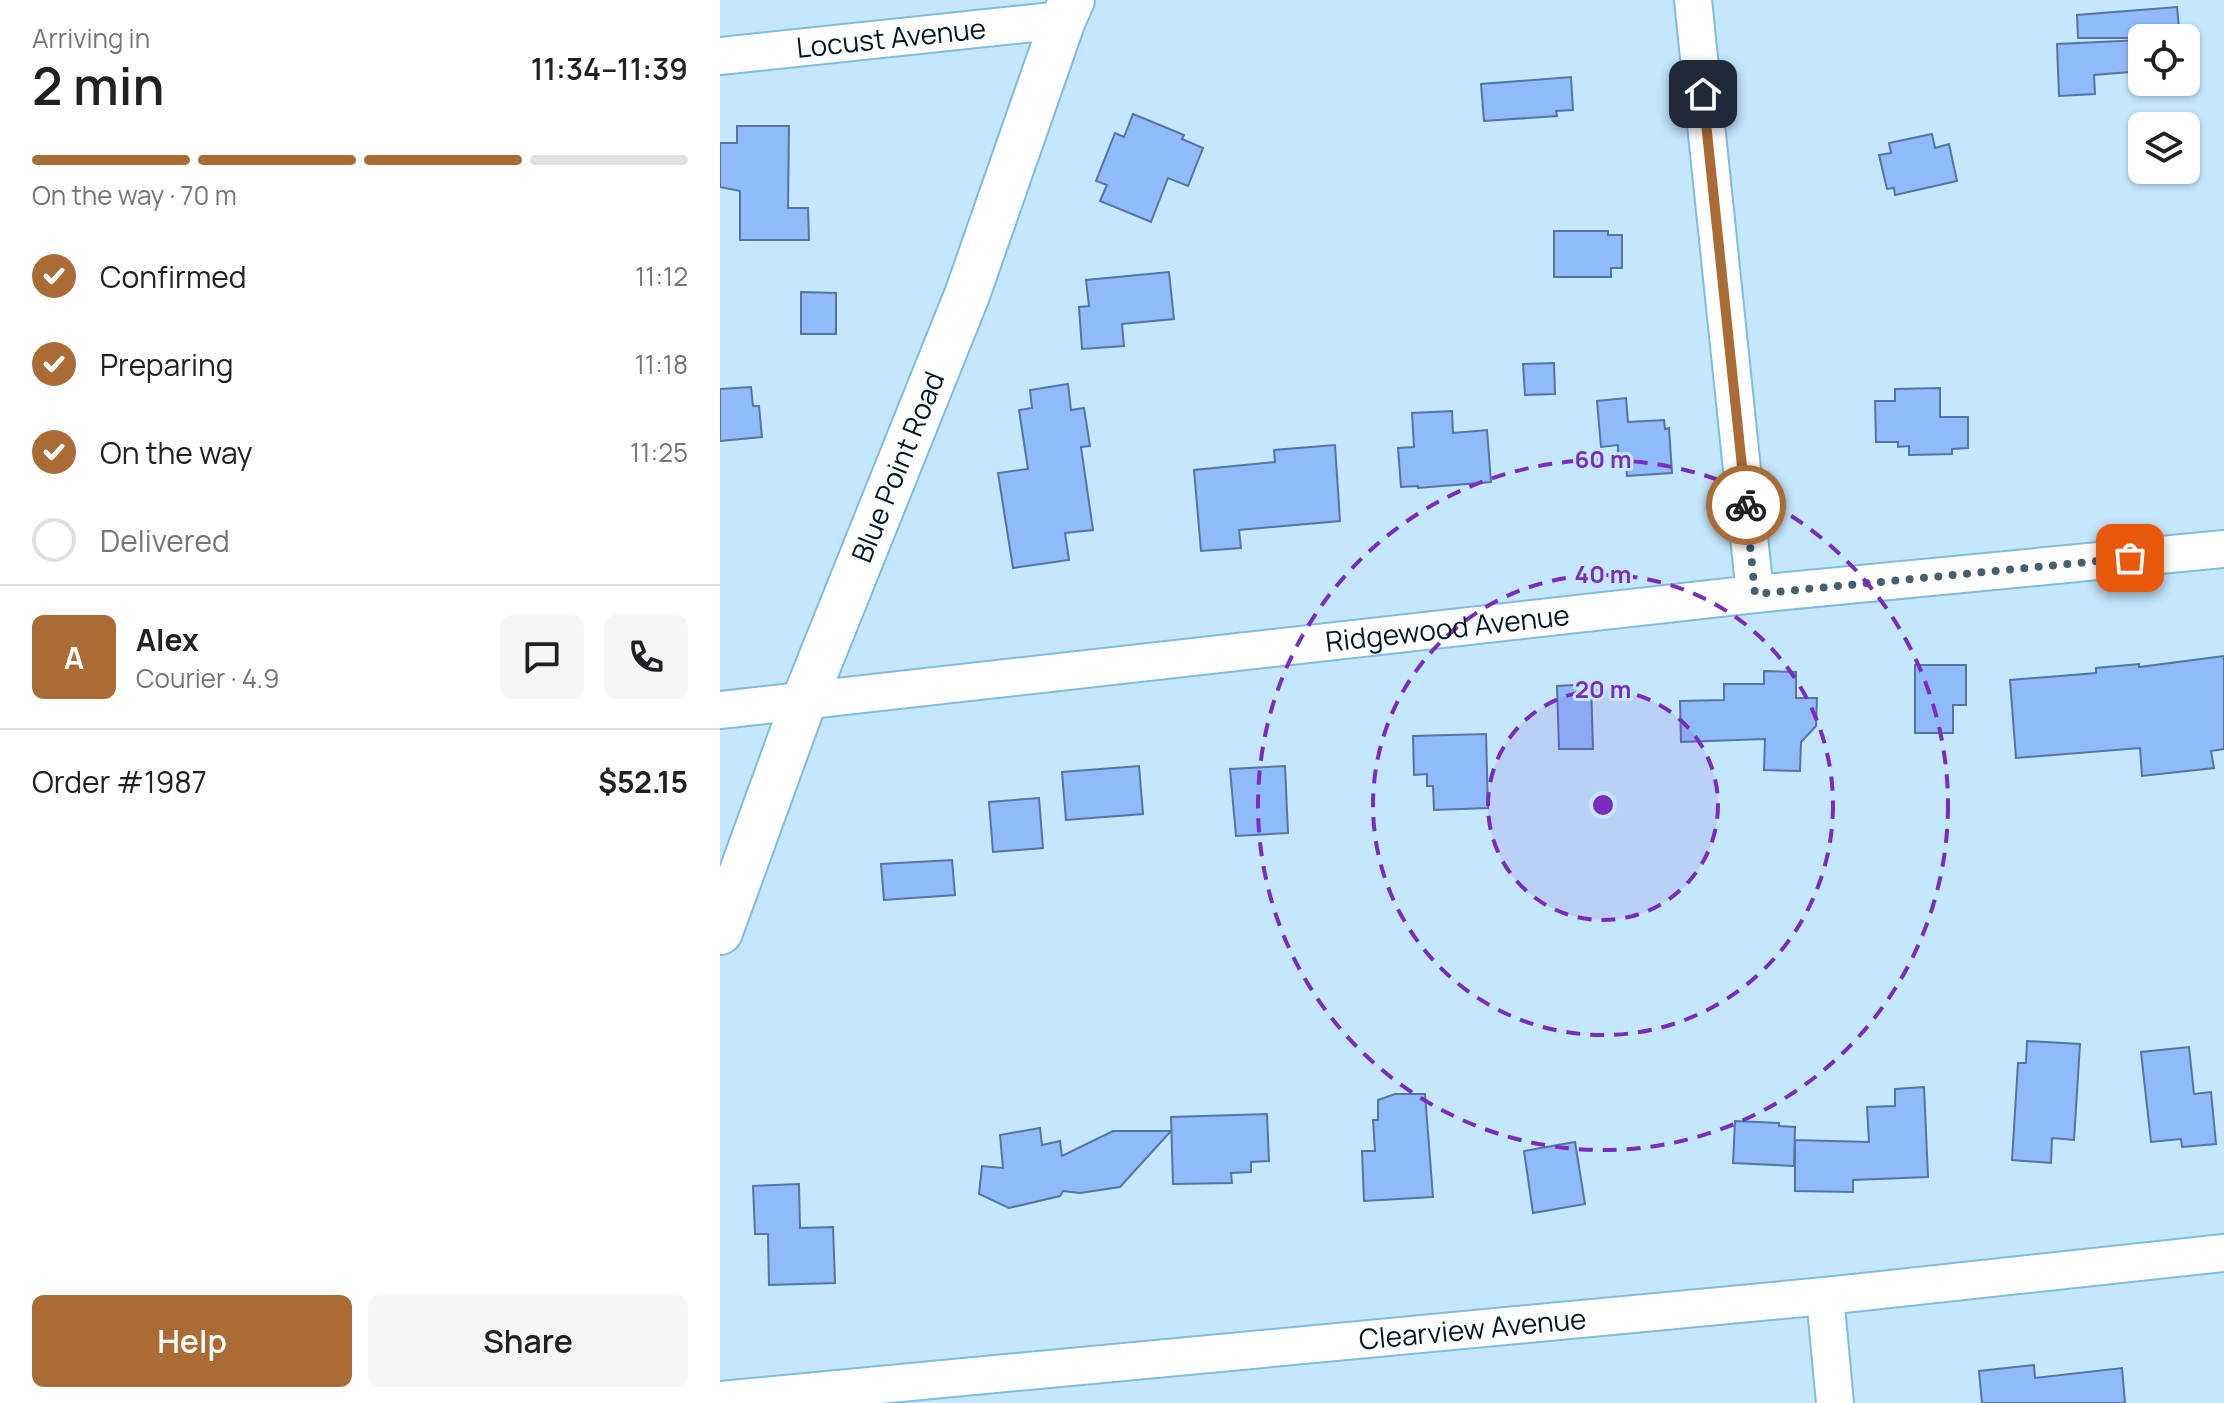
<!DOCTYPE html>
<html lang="en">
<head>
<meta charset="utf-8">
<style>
  body { margin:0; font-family:Manrope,sans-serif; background:#f6f6f6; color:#202124; height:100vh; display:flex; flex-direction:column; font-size:30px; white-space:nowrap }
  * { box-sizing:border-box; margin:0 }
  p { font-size:26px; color:#757577 }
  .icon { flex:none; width:44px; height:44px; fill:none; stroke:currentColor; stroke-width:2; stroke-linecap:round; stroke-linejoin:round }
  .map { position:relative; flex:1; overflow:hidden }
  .sheet { display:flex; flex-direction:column; background:#fff; width:720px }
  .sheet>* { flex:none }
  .fabs { position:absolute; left:1408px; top:24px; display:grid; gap:16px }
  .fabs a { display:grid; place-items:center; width:72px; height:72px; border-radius:12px; background:#fff; box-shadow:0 2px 6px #0004; font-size:40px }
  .pin { position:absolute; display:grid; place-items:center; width:68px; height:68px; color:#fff; margin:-34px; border-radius:16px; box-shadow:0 4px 12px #0006 }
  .courier { position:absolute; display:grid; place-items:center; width:80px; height:80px; margin:-40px; border:6px solid #ab6b34; border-radius:50%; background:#fff; color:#222; box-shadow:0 2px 10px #0007 }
  .headline em { font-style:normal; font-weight:600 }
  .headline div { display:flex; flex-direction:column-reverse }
  .headline { display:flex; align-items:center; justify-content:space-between; height:136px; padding:0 32px }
  h1 { font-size:52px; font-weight:600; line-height:60px }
  .bar { display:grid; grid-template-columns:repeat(4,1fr); gap:12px 8px; align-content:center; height:96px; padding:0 32px }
  .bar i { height:10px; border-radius:6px; background:#e0e0e0 }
  .bar .current { background:#ab6b34 }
  .bar p { grid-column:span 4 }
  .line { display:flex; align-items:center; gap:20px; padding:0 32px; border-top:2px solid #e0e0e0 }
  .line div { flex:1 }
  .round { display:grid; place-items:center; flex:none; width:84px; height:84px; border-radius:12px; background:#f6f6f6 }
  ol { padding:0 32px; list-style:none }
  li { display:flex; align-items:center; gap:24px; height:88px }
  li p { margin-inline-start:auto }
  li .icon { padding:8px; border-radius:50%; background:#ab6b34; color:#fff; stroke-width:4 }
  li:last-child { color:#757577 }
  li i { width:44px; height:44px; border:4px solid #e0e0e0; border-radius:50% }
  .primary-button { display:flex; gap:16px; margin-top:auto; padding:16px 32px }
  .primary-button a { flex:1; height:92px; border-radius:12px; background:#ab6b34; color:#fff; font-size:32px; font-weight:600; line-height:92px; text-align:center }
  .primary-button a+a { background:#f6f6f6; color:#202124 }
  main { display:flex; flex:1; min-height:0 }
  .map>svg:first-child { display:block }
  .building { fill:#90bbfb; stroke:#5574a3; stroke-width:2 }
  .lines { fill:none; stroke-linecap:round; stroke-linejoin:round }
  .street-casing { stroke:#81bbe1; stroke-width:40 }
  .secondary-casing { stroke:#81bbe1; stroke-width:48 }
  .street { stroke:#fff; stroke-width:36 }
  .secondary { stroke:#fff; stroke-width:44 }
  .done { stroke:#466072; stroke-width:8; stroke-dasharray:0 14.4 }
  .route { stroke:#ab6b34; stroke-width:10 }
  .ring { fill:none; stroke:#7b2cbf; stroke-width:4; stroke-dasharray:14 10 }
  .labels { text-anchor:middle; stroke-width:6; stroke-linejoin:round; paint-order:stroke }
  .street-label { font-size:28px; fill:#021826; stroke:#c4e7fe }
  .centre { fill:#7b2cbf; stroke:#c4e7fe; stroke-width:4 }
  .ring-label { font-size:24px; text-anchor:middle; font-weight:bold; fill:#7b2cbf; stroke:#c4e7fe; stroke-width:6; stroke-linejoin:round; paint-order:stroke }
</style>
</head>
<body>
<main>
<section class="sheet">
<div class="headline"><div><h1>2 min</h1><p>Arriving in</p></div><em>11:34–11:39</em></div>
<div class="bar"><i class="current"></i><i class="current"></i><i class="current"></i><i></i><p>On the way · 70 m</p></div>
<ol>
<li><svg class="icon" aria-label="check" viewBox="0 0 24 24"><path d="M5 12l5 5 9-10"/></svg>Confirmed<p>11:12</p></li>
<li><svg class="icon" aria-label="check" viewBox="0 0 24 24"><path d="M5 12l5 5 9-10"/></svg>Preparing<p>11:18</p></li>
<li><svg class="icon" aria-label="check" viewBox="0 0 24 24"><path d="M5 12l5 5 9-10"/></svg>On the way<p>11:25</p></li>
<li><i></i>Delivered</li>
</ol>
<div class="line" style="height:144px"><b class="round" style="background:#ab6b34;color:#fff">A</b><div><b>Alex</b><p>Courier · 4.9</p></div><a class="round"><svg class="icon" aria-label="chat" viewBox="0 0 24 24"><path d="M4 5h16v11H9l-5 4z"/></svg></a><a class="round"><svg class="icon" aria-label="phone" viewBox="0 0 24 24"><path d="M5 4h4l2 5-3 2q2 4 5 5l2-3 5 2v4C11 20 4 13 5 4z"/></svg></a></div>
<div class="line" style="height:104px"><div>Order #1987</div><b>$52.15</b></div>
<div class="primary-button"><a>Help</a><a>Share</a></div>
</section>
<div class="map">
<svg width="1504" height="1403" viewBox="0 0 1504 1403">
  <rect width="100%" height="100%" fill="#c4e7fe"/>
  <path class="building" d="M1457,7L1460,38H1358L1357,15Z
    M1422,40V71L1374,75L1375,94L1339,96L1337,44Z
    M851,77L853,110L836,111L837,116L764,121L761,84Z
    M413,114L464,135L462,139L483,148L468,186L448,178L431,222L380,201L387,185L376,181L395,133L404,137Z
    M17,126H69L68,208H88L89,240H20V191L0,187V143H17Z
    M1212,134L1215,148L1229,144L1237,181L1175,195L1174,188L1167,189L1159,155L1171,153L1169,143Z
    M834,231H888V235H902V268H891V277H834Z
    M449,272L454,319L402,324L404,346L362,349L359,307L369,306L366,280Z
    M81,292L116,293V334H81Z
    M834,363L835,394L805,395L803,364Z
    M348,384L351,410L364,408L370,446L361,447L373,530L345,533L349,560L293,568L278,473L308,469L299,410L312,408L310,390Z
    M31,387L33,406H39L42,437L0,441V389Z
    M1220,388V417H1248V448L1232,449V454L1189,455V446L1178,447V442H1156L1155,401H1175V389Z
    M906,398L908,422L944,420L945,429L949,428L952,473L907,476L906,461L898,462V445L881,447L877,401Z
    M732,411L733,433L767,430L771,482L698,488V486L681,487L678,448L694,447L692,413Z
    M615,445L620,521L519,530L521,548L481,551L474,470L555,462L554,450Z
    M1504,656V749L1491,751L1494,768L1422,776L1420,748L1296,758L1290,680L1376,673V668L1419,664V667Z
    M1195,665H1246V705H1233V733H1195Z
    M1044,671L1076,672V698H1097L1096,726L1081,742L1080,771L1044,770L1045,739L961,742L960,701L1004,700V684H1044Z
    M871,684L873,749H839L837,686Z
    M766,734L768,808L714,810L713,786H707V774L694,775L693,736Z
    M419,766L423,814L346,820L342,772Z
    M565,766L568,833L516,836L510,769Z
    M319,798L323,848L273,852L269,802Z
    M232,860L235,895L164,900L161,864Z
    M1307,1041L1360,1044L1354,1140L1332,1138L1331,1163L1292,1160L1298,1063H1306Z
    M1469,1047L1474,1094L1491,1092L1496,1144L1462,1147L1461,1139L1431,1142L1421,1052Z
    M1204,1087L1208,1177L1133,1180V1192L1075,1191V1140L1149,1142L1147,1107L1175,1106V1089Z
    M675,1094H705L713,1197L644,1201L642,1151H655L653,1120H658V1100Z
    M547,1114L549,1161L531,1162V1172L511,1173L512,1183L453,1184L451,1117Z
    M1015,1121L1059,1123V1126L1075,1127L1074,1166L1013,1163Z
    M320,1128L322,1145L340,1141L342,1156L393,1131H451L400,1187L360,1193L343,1191L340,1196L289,1208L259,1194L262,1166L283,1168L280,1135Z
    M855,1142L865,1204L813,1213L804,1151Z
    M79,1184L80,1228L113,1227L115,1283L49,1285L48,1234H35L33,1186Z
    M1314,1365L1315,1378L1402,1368L1405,1403H1262L1259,1371Z"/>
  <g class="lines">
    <g class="street-casing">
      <g id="street">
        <path d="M973,0L1035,594"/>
        <path id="s1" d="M0,56L343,20"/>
        <path id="s2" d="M0,710L1035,594L1504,549"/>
        <path d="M1105,1296L1115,1403"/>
        <path id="s3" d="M0,1400L1105,1296L1504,1253"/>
      </g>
    </g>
    <g class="secondary-casing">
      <g id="secondary">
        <path id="s4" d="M0,932L84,701L247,295L343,20L352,0"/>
      </g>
    </g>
    <use href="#street" class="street"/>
    <use href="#secondary" class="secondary"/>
  </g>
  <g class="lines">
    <path class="done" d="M1026,505L1035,594L1410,558"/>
    <path class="route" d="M983,94L1026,505"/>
  </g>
  <circle cx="883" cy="805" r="115" fill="#7b2cbf" fill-opacity=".12"/>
  <g class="ring">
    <circle cx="883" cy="805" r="115"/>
    <circle cx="883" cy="805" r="230"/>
    <circle cx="883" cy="805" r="345"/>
  </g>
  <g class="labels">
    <g class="street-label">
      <text dy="10" stroke="none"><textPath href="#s1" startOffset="172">Locust Avenue</textPath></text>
      <text dy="10" stroke="none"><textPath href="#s4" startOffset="498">Blue Point Road</textPath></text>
      <text dy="10" stroke="none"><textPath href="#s2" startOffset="732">Ridgewood Avenue</textPath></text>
      <text dy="10" stroke="none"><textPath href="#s3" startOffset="756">Clearview Avenue</textPath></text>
    </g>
  </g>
  <circle cx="883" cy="805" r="12" class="centre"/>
  <g class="ring-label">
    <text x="883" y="468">60 m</text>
    <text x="883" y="583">40 m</text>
    <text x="883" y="698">20 m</text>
  </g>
</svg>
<div class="fabs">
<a><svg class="icon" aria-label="locate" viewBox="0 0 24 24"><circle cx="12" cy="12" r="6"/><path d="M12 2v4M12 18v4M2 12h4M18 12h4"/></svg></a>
<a><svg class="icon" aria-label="layers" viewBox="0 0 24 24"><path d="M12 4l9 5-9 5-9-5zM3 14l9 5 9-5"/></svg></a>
</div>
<div class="pin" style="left:1410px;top:558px;background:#ea580c"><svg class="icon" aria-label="bag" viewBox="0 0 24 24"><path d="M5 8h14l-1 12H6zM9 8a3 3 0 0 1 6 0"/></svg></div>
<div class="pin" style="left:983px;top:94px;background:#1f2937"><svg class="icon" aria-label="home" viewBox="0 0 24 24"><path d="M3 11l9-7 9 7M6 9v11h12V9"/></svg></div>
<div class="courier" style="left:1026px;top:505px"><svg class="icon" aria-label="bike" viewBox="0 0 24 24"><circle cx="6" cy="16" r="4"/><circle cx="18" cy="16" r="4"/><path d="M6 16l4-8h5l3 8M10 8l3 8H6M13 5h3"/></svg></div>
</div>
</main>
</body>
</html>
